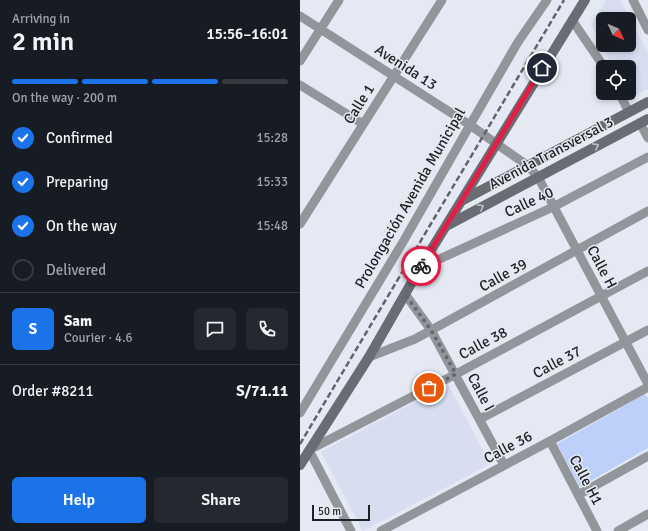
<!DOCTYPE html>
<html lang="en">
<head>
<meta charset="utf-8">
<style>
  body { margin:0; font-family:Signika,sans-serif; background:#242831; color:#f1f3f6; height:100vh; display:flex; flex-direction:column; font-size:15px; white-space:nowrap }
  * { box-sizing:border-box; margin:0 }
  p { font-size:13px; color:#9ea1a6 }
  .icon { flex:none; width:22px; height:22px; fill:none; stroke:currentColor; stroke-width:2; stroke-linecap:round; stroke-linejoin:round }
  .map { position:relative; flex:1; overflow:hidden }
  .details { display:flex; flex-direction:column; background:#171b24; width:300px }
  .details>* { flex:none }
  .needle { width:26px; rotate:134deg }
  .controls { position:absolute; left:296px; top:12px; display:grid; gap:8px }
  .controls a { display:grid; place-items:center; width:40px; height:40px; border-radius:6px; background:#171b24; box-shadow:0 2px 6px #0003; font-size:20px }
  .scale { position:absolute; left:12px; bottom:10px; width:58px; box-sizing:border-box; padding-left:4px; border:2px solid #1f2125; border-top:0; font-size:11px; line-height:14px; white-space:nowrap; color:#1f2125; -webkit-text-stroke:3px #e4e9f4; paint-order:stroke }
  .pin { position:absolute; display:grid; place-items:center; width:34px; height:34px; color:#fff; margin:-17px; border:2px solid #fff; border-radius:50%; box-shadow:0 1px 4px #0007 }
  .courier { position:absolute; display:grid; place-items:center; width:40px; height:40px; margin:-20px; border:3px solid #e11d48; border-radius:50%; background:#fff; color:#222; box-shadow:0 1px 5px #0007 }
  .head em { font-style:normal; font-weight:600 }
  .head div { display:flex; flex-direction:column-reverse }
  .head { display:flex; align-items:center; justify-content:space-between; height:68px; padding:0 12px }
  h1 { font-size:26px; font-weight:600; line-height:30px }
  .bar { display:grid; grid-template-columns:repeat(4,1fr); gap:6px 4px; align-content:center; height:48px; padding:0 12px }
  .bar i { height:5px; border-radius:3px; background:#363941 }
  .bar .selected { background:#1a73e8 }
  .bar p { grid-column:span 4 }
  .line { display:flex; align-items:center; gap:10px; padding:0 12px; border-top:1px solid #363941 }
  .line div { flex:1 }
  .round { display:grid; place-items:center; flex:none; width:42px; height:42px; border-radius:6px; background:#242831 }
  ol { padding:0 12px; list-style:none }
  li { display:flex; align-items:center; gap:12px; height:44px }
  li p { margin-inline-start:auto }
  li .icon { padding:4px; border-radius:50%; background:#1a73e8; color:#fff; stroke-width:4 }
  li:last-child { color:#9ea1a6 }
  li i { width:22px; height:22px; border:2px solid #363941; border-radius:50% }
  .button { display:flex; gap:8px; margin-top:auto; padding:8px 12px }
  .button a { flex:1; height:46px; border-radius:6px; background:#1a73e8; color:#fff; font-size:16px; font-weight:600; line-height:46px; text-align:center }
  .button a+a { background:#242831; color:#f1f3f6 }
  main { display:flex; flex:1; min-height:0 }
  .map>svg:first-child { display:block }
  .built { fill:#d6def0; fill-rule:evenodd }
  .green { fill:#bdd0fa }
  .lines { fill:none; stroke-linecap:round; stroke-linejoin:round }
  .street { stroke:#929599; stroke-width:9 }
  .secondary { stroke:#696d73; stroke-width:10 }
  .rail { stroke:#61646b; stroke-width:2.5; stroke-dasharray:6 3; stroke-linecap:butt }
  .oneway { stroke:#b9bec7 }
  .done { stroke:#64676d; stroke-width:4; stroke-dasharray:0 7.2 }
  .route { stroke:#e11d48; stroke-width:5 }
  .labels { text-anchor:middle; stroke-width:3; stroke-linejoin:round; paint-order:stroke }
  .street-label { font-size:15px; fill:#1f2125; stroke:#e4e9f4 }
</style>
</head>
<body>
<main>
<section class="details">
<div class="head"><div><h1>2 min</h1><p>Arriving in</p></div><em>15:56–16:01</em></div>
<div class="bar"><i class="selected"></i><i class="selected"></i><i class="selected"></i><i></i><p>On the way · 200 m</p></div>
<ol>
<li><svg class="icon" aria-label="check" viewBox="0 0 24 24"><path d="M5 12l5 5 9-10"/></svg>Confirmed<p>15:28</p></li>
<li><svg class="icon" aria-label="check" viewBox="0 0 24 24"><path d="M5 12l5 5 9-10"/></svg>Preparing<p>15:33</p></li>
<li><svg class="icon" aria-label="check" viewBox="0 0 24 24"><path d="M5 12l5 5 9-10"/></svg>On the way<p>15:48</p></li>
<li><i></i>Delivered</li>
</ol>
<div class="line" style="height:72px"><b class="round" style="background:#1a73e8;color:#fff">S</b><div><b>Sam</b><p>Courier · 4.6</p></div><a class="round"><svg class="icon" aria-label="chat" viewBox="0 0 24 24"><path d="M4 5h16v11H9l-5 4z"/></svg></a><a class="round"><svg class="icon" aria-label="phone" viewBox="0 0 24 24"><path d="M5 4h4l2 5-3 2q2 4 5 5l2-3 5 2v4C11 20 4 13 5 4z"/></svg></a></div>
<div class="line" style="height:52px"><div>Order #8211</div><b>S/71.11</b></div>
<div class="button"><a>Help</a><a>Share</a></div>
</section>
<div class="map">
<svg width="348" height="531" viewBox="0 0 348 531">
  <rect width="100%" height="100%" fill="#e4e9f4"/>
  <path class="built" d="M306,0H320L348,53V89L330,98L327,93H329V67H313L291,24ZM303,19H329V45H303Z
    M148,384L190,464L63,531L21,452Z"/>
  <path class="green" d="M345,394L348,398V448L280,487L257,444Z"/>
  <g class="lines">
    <path class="street" d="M333,0L348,30
      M0,16L170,125L228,166L238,177L348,384
      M272,20L304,67
      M0,61L39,0
      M0,85L63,124
      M319,93L329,112
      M340,123L348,138
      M0,224L142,0
      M120,268L253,207L348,157
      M105,294L131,330L204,465
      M69,357L115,339L348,211
      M0,413L103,242L170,125L218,42L247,0
      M180,419L348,330
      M250,441L297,531
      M278,495L348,456
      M51,531L9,450L156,374L348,271
      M81,531L250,441L348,387
      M318,531L348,514"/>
    <path class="secondary" d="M163,200L348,102
      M148,225L348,119
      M0,465L69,357L120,268L285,0"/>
    <path class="rail" d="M0,444L264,0"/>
  </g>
  <defs><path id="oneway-chevron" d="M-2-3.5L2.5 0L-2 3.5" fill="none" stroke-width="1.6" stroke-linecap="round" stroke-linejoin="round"/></defs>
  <g class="oneway">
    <use href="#oneway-chevron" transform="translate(296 146) rotate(-28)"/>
    <use href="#oneway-chevron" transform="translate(181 207) rotate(-28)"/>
  </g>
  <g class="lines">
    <path class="done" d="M121,266L105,294L131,330L156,374L129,388"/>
    <path class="route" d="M121,266L162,200L242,68"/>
  </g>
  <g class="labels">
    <g class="street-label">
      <text transform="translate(106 67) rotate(33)" y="5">Avenida 13</text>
      <text transform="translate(59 104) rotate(-58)" y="5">Calle 1</text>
      <text transform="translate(251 153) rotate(-28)" y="5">Avenida Transversal 3</text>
      <text transform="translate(110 198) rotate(-60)" y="5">Prolongación Avenida Municipal</text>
      <text transform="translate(229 202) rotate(-25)" y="5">Calle 40</text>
      <text transform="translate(302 267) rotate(62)" y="5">Calle H</text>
      <text transform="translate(203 275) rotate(-29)" y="5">Calle 39</text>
      <text transform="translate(183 343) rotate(-28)" y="5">Calle 38</text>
      <text transform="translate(257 362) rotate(-28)" y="5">Calle 37</text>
      <text transform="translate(181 392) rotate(62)" y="5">Calle I</text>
      <text transform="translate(208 447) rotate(-28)" y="5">Calle 36</text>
      <text transform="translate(286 480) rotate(62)" y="5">Calle H1</text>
    </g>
  </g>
</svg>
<div class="controls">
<a><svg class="needle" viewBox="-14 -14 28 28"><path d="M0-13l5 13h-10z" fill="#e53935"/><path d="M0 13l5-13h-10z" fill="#9ea1a6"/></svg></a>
<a><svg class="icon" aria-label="locate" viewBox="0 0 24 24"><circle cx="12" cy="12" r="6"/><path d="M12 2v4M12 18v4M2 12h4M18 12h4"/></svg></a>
</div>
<div class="scale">50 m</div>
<div class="pin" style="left:129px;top:388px;background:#ea580c"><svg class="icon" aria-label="bag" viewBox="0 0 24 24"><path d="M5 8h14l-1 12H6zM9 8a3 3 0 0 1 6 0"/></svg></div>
<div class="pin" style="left:242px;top:68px;background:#1f2937"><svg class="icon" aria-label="home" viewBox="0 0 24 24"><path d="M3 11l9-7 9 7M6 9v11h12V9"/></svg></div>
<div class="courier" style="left:121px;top:266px"><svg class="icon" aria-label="bike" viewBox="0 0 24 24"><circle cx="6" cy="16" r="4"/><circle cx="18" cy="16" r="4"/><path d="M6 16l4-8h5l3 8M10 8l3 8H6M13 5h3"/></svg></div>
</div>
</main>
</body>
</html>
